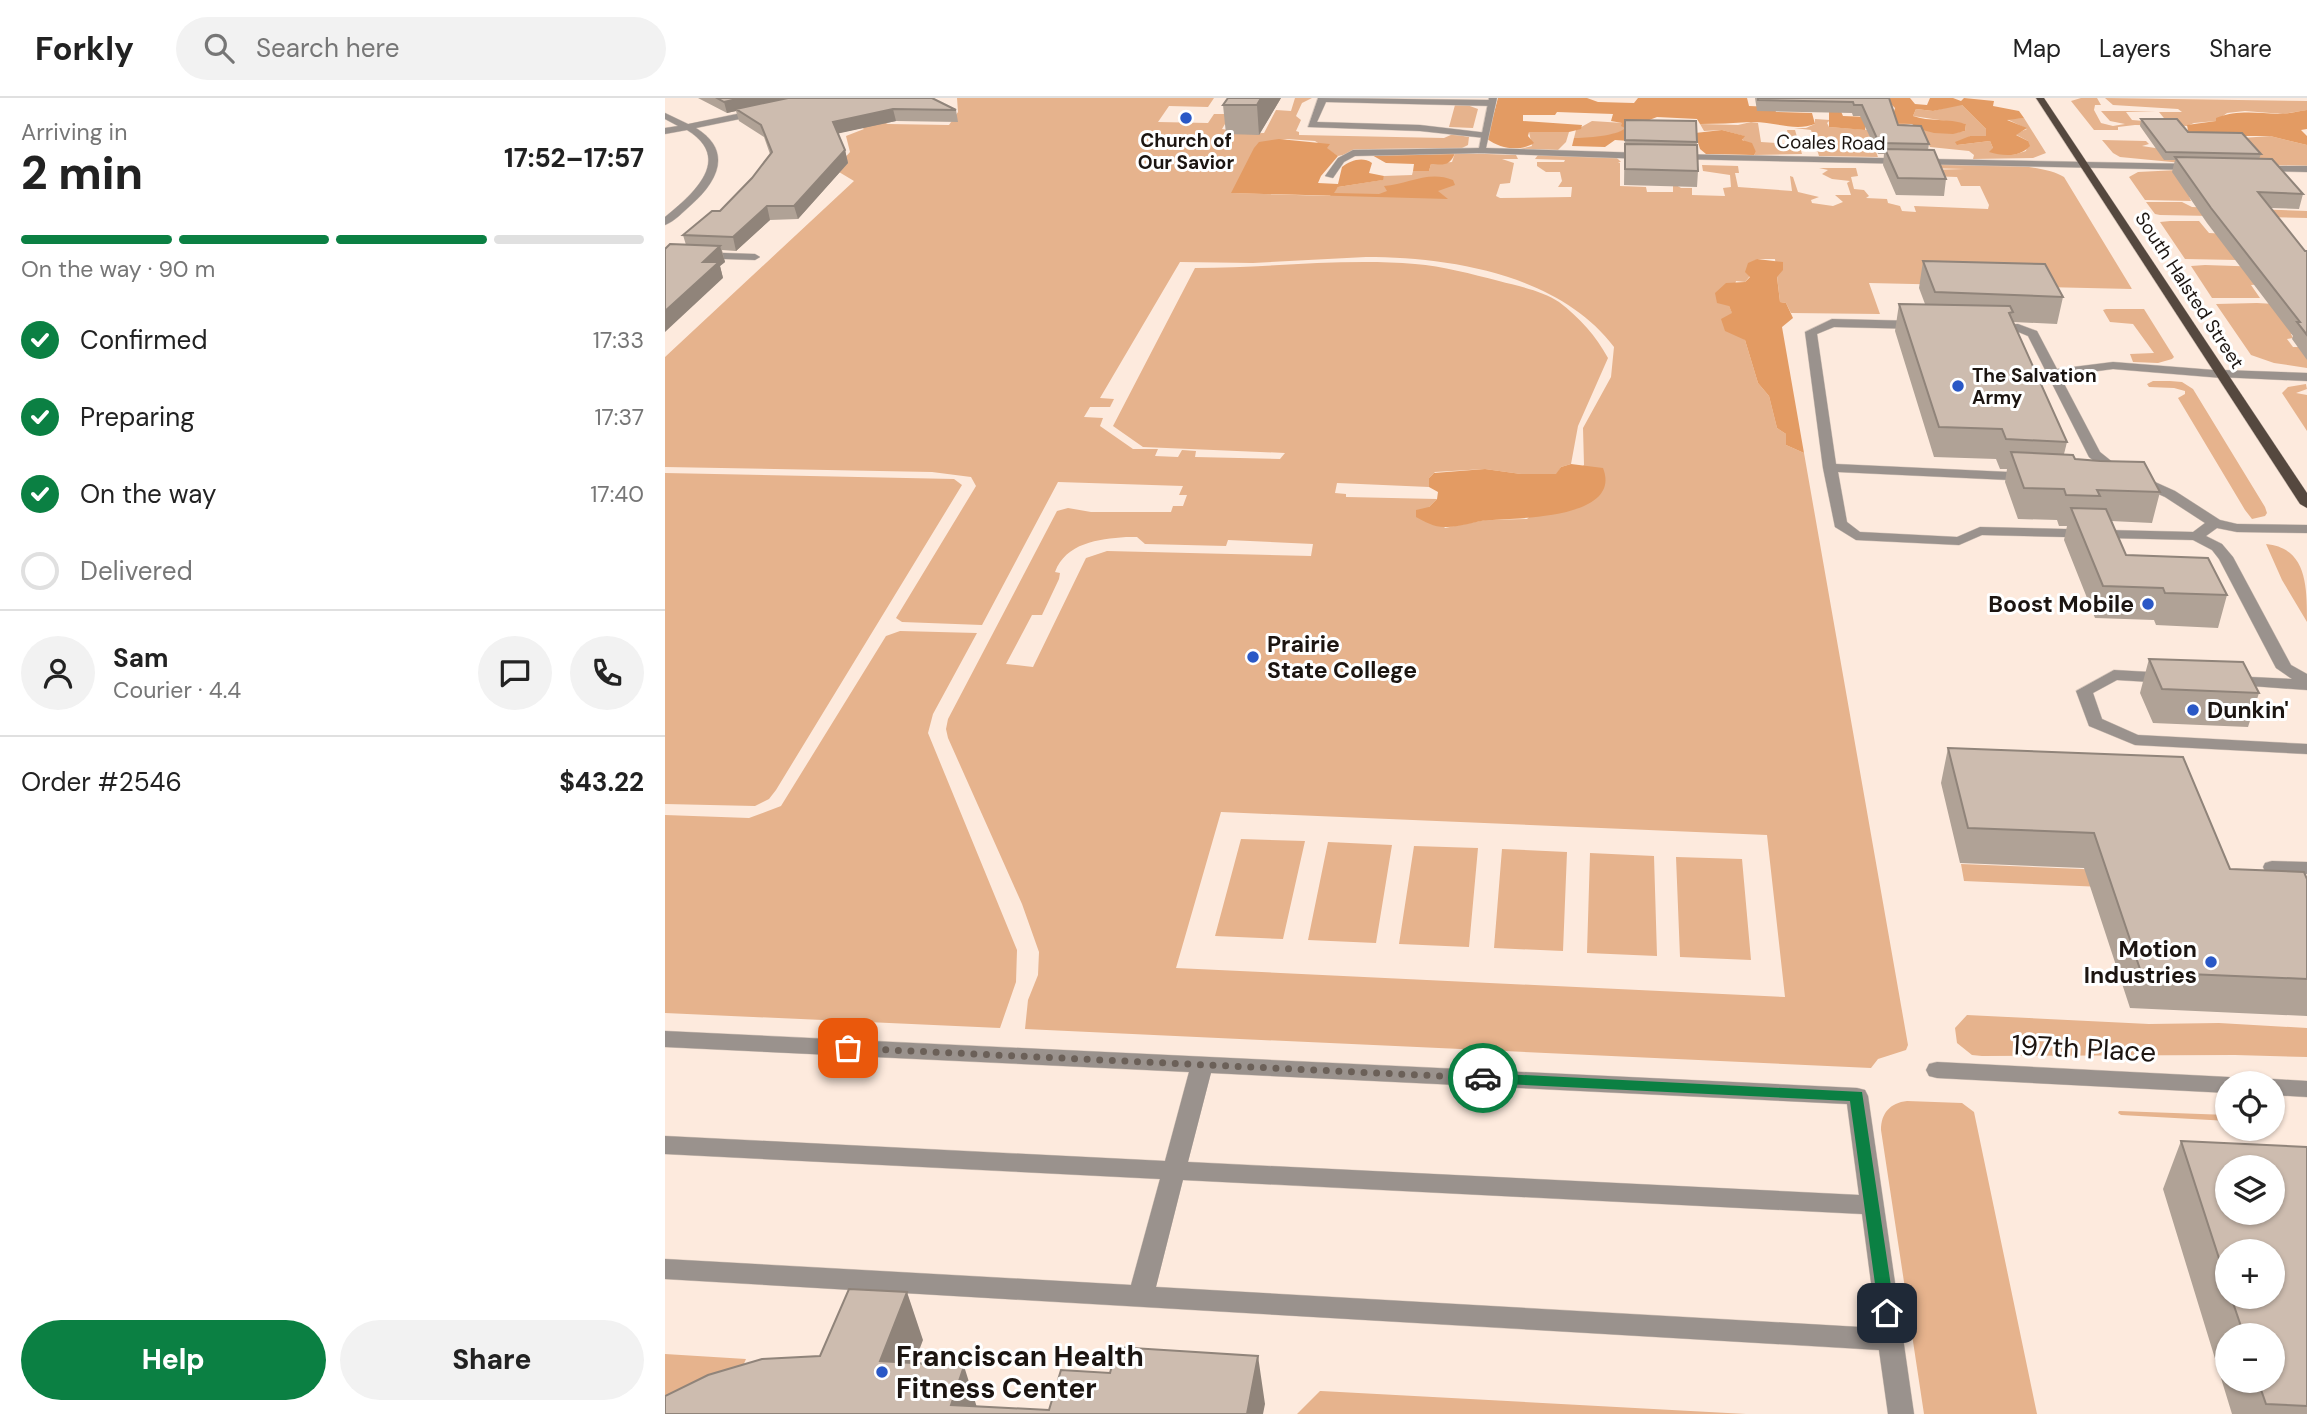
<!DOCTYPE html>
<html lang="en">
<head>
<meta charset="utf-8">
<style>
  body { margin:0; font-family:"DM Sans",sans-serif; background:#f2f2f2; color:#222; height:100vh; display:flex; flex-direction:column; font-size:26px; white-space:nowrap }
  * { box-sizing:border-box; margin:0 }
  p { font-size:23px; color:#767676 }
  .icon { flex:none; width:38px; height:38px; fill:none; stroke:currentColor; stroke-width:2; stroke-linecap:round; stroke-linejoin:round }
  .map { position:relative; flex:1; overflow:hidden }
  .panel { display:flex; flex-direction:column; background:#fff; width:665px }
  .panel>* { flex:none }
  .fabs { position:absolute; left:1550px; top:973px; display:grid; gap:14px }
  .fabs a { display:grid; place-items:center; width:70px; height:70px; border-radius:50%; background:#fff; box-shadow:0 2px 5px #0004; font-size:35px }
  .pin { position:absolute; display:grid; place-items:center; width:60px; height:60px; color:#fff; margin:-30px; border-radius:14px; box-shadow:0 4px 10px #0006 }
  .courier { position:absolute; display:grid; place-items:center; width:70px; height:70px; margin:-35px; border:5px solid #0b8043; border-radius:50%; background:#fff; color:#222; box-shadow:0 2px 9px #0007 }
  .summary em { font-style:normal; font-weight:800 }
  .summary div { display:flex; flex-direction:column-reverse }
  .summary { display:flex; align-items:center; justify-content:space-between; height:119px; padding:0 21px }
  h1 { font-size:46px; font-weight:800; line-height:52px }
  .bar { display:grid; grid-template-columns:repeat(4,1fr); gap:10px 7px; align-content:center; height:84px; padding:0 21px }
  .bar i { height:9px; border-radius:5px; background:#e0e0e0 }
  .bar .active { background:#0b8043 }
  .bar p { grid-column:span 4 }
  .line { display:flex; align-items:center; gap:18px; padding:0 21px; border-top:2px solid #e0e0e0 }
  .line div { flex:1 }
  .round { display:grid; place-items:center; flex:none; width:74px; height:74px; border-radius:37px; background:#f2f2f2 }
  ol { padding:0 21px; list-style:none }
  li { display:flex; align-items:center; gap:21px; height:77px }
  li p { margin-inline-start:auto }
  li .icon { padding:7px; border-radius:50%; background:#0b8043; color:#fff; stroke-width:4 }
  li:last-child { color:#767676 }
  li i { width:38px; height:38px; border:4px solid #e0e0e0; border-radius:50% }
  .button { display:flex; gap:14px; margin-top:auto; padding:14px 21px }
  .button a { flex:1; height:80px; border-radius:42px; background:#0b8043; color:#fff; font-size:28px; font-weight:800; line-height:80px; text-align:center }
  .button a+a { background:#f2f2f2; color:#222 }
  header { display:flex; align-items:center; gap:42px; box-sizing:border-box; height:98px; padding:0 35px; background:#fff; border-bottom:2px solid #e0e0e0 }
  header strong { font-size:33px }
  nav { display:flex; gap:38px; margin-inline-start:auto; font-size:24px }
  .search { width:490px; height:63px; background:#f2f2f2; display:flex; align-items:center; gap:18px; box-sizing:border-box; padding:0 24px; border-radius:38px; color:#767676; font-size:26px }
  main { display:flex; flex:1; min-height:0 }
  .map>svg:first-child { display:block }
  .green { fill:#e6b38d; fill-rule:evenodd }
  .forest { fill:#e39b63 }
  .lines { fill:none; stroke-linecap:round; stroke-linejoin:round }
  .service-casing { stroke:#d9c8bc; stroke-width:1 }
  .minor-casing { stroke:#d9c8bc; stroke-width:1 }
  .primary-casing { stroke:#d9c8bc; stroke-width:1 }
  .service { fill:#9a928d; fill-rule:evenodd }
  .minor { fill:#9a928d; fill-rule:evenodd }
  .primary { fill:#55483f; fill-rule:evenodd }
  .wall { fill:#b0a296; fill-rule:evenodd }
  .shaded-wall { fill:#90847a }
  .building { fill:#cdbcaf; stroke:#90847a; stroke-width:2; fill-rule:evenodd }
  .route { fill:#0b8043 }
  .done { stroke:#6b6058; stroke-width:7; stroke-dasharray:0 12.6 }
  .poi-dot { fill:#2a58c6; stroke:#fff; stroke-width:2.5 }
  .labels { text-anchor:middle; stroke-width:6; stroke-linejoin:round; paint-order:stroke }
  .far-poi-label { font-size:19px; font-weight:bold; fill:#1c1511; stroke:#fff }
  .far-street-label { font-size:19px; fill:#1c1511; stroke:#fff }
  .poi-label { font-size:23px; font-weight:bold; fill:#1c1511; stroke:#fff; text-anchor:end }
  .near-street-label { font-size:28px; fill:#1c1511; stroke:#fff }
  .near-poi-label { font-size:28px; font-weight:bold; fill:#1c1511; stroke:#fff; text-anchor:start }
</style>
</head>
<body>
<header>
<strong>Forkly</strong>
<div class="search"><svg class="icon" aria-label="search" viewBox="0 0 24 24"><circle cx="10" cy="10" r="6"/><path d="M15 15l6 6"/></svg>Search here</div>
<nav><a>Map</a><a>Layers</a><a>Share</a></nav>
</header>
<main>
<section class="panel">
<div class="summary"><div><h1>2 min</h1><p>Arriving in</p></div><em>17:52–17:57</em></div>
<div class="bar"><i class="active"></i><i class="active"></i><i class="active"></i><i></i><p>On the way · 90 m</p></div>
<ol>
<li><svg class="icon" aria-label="check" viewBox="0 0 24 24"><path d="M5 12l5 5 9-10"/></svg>Confirmed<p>17:33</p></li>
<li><svg class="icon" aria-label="check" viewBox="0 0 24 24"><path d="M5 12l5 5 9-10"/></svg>Preparing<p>17:37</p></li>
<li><svg class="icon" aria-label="check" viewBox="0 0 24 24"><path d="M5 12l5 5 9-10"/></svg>On the way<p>17:40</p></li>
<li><i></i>Delivered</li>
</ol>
<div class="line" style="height:126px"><a class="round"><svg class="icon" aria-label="person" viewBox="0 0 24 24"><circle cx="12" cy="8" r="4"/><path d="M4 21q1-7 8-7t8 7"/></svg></a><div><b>Sam</b><p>Courier · 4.4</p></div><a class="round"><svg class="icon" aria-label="chat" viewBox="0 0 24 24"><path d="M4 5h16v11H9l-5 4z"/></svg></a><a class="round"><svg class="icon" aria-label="phone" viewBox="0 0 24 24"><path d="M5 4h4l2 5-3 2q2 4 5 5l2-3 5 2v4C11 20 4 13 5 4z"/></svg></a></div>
<div class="line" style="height:91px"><div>Order #2546</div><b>$43.22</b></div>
<div class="button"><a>Help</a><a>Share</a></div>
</section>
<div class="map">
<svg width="1642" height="1316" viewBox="0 0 1642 1316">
  <rect width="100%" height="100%" fill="#fdeadd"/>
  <path class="green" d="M292,0H549L543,9L504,8L493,24L543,25L549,16H566L557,31L563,32L561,36L599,35L611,12L626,13L630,0H647L637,5L631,18L636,22L631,33L634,34V37L779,40L788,36L804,39L803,47L797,50L705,51L673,58L650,43L622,41L606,43L567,95L665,98L673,89L717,82L719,78L747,77L748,73H764L766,66L787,64L790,55L851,57L853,61H837L849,65L845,85L835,86L831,98L835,100L906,99L907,89H893L897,83L895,74H881L872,68V64H899L900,62L870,61L873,57L951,59L956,64H953L955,65V88L981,89L982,94H1008V85L1016,90H1027V97L1060,98L1058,90L1066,89L1065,77L1038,73L1037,67L1073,68L1074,75H1070L1073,89L1127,93L1125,78L1128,79L1133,94L1154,99L1146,102L1147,105L1168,108L1178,104L1170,97H1186L1182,85L1185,83L1167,81L1157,76L1163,72L1154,70H1191L1193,78L1186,79L1189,91L1199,92L1204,98L1201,100L1222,101L1223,105L1235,108L1237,113L1251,114L1249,108L1323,111L1324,107L1315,88H1296L1292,79L1264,78L1261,72L1300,71L1261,70L1260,65C1292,66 1375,63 1399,79L1467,191L1204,185L1215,216L1126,215L1121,205L1115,204L1110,161H1093L1083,166L1085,178L1080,184L1071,183L1064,208L1080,242L1093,285L1104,298L1112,330L1121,336V347L1139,355L1243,947L1241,952L1213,961L1206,970L360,931L363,902L373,877L374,854L357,806L283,640L281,631L283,621L392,413L403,410L426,414H506L508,408H518L522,397H514L518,388L393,384L317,527L237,524L231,520L308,393L311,388L306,379L267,374L0,369V259L189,83L174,74L177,63L185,54L181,38L199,31L184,21L208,19L223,26L284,27L293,14ZM701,159C786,159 895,177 949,249L946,279L918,330L919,367L862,421L820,422L780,430L764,409L772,401L681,399V396L670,395L672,385L764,389V380L770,374L820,371L856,376H892L896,369L906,366L913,328L943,260C931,238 915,220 894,204C878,193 853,188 834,183C806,176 778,168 750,166C677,160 603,170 530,170L448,328L478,349L620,355L615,361L530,359L531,353L517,352L513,359L490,358L493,351H468L435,328L438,320L419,319L425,309H445L449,301L435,300L515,164L588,165ZM461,439H472L480,446L561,448L563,442L648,446L646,458L442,453L421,460L368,569L341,566L367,517H377L394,481L395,475L390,474C401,445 433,441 461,439ZM556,714L1102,737L1120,899L511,870Z
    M1416,0H1432L1436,7H1430L1429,12L1436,25L1448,28L1460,26L1445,23L1436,13H1491L1461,14L1467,22L1503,25L1494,14H1517L1513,11L1448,7L1440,0L1642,3V12L1618,16L1580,13L1562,15L1551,23L1529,25L1522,28L1470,27L1453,29V32H1429L1406,3Z
    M790,7H802L813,11L808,30L784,29Z
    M1291,7H1297L1321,31V39L1305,38L1292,47L1325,43L1328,50L1348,57L1361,53L1363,43L1350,36L1362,31L1342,21L1359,20L1381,55L1368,60L1308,61L1309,57L1304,53L1265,49L1260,39L1233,38L1230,25C1254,26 1274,39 1300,33L1301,26L1248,18L1251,11L1268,13Z
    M1150,21L1165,22L1162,25L1164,29L1203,32L1213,59L1154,58L1146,32L1129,30H1141L1150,26Z
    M927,23L958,25L961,30C953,39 921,41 909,40L911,32Z
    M1086,24L1093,25L1096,44L1125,46L1122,32H1130L1137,56L1089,57L1091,54L1077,41L1079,38L1057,32L1039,33L1035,26L1073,27Z
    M864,34H904L901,44L893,52L855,51L867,48Z
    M1605,38L1642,47V68L1591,67L1577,40Z
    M1437,42L1481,43L1484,46L1477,48L1497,51L1517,65L1455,59L1448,55Z
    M1513,72L1526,103L1480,102L1464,79L1473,74Z
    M1481,104H1517L1527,109L1642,113V120L1495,117L1490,116Z
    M1505,123H1534L1544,135L1624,139L1572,162L1520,161L1495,124Z
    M1540,167L1600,169L1615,185L1586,187L1595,200H1547L1526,168Z
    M1592,205L1642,208V236H1626L1628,240L1622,241L1628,249H1636L1642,254V270L1609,265L1586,257L1551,206Z
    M1441,211H1479L1509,259L1507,261L1493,265L1468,264L1465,256L1489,255L1468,226L1445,224L1438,212Z
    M1505,283L1517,284L1528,291L1600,409L1602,415L1600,418L1587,421L1580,412L1513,300L1520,296V293L1509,290L1484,289L1482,286L1488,283Z
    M1641,286L1642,291L1631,295L1642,297V333L1617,295L1623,289Z
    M0,375L289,381L297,387L111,692L104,701L90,708L0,706Z
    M1601,446C1642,450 1642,488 1642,524L1617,482Z
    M235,533L312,535L268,616L263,635L352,852L351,884L335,930L0,915V717L84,720L116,708L221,538Z
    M576,741L640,743L618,841L550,838Z
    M663,744L727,747L711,845L643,842Z
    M749,748L813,750L804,849L734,846Z
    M837,751L902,754L898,853L829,850Z
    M925,755L989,758L992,858L922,855Z
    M1011,759L1077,761L1086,862L1015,859Z
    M1296,766L1541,776L1603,796L1299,783Z
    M1302,917L1484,926L1554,925L1642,930V959L1570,957L1317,958L1307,957L1292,945L1290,930Z
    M1242,1003L1297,1005L1309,1014L1372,1316H1259L1216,1032C1216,1015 1225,1005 1242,1003Z
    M1454,1013L1563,1017V1023L1456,1017L1453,1015Z
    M0,1256L81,1261L78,1268L0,1302Z
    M655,1293H656L1081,1316H632Z"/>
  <path class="forest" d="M833,0H922L933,4L969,5L973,0H1082L1084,8L1109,9L1111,14L1147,15L1150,26C1129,34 1108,23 1085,24C1068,25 1052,26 1035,26L1032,21L992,19L974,26L965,43L950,42L940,49L907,48L909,40C920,40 953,38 960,30L956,28L957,25L946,23L948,16L892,14L890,17H858V23L917,27L916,31L904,34H864L863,38L869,45C855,54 836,51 822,41Z
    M1220,0H1245L1250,6L1262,7L1265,0H1288L1296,3L1299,0L1329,3L1328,8L1354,13L1359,20L1342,22L1362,30L1351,37L1363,43L1365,48C1354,60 1338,58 1324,54L1328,50L1325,43L1292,47L1290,44L1305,38H1321V31L1297,7L1268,13L1251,11L1248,18C1264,24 1283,20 1301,26L1300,33L1288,36L1269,35L1254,31L1247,26L1201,25L1200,32L1164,29V10L1174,9L1178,18L1227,20L1230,10Z
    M1642,12V31L1636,32L1642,38V47L1605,38H1524L1522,27L1551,23V20C1572,12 1591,15 1613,16C1623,16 1633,13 1642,12Z
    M1057,32L1080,38L1077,42L1087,45L1091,54L1089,57L1041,56L1035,51L1030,35Z
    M614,41L665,46L662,50L673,58L656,78L653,85L673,86L677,69C685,63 697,58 707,65L704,75L719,78L718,82L673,89L669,95L714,96L722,93L719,88C743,86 764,72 788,82L790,87L773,93L783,101L566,95L589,50L594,44Z
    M790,55C785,68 779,67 766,66L764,73H748L749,66L721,65L705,56Z
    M1092,161L1118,164V172L1112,179L1115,204L1121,205L1128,220L1117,229L1139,355L1121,347V336L1112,330L1104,298L1093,285L1080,242L1060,233L1056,221L1067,215L1064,208L1052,205L1050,195L1061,185L1080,184L1085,179L1080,174L1083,165Z
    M906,366L938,370C958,421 853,420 824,422C810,423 796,429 782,429C771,430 760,424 751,419V412L764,409L772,401L773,394L764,389V380L769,375L820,371L856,376H891L896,369Z"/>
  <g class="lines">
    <g class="service-casing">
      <path id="service" d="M653,0L827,2L831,5L827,8L661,4L652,24L755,27L823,35V39L820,40L755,33L643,29Z
        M816,50L819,51V55L690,58L679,64L668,80L660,78L673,60L688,52Z
        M1167,221L1254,223L1260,227L1254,231L1169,229L1152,236L1171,366L1365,375L1372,379L1365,383L1173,374L1182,424L1195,434L1292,439L1315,429L1528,434L1540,425L1500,399L1440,372L1424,359L1363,238L1351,233L1324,231V227L1353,226L1372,233L1392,271L1448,264L1561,273V279L1557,280L1448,271L1395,278L1435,354L1450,366L1510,393L1555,422L1572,426L1642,427V435L1572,434L1552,430L1541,438L1557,446L1568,459L1626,567L1642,576V592L1559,586L1557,583L1559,580L1565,578L1627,581L1611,570L1554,461L1547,452L1528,442L1317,437L1294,447L1191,442L1170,429L1158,370L1140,234Z
        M1449,572L1502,575L1510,580L1502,585L1452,582L1428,595L1437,621L1473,637L1642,646V656L1470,647L1424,628L1411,593Z
        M1607,763L1642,764V776L1600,773L1598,769L1600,765Z
        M0,933L1192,990L1200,992L1203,998L1249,1316H1223L1214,1252L0,1181V1161L466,1187L495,1081L0,1056V1038L500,1063L524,974L0,949ZM546,975L1182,1006L1194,1097L523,1064ZM518,1082L1197,1116L1212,1230L491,1189Z"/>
    </g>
    <g class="minor-casing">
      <path id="minor" d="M824,0H832L821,50L981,55L986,58L981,61L813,55Z
        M96,11L100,14L99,16L31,30C68,53 53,83 26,107C18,114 10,123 0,127V119C28,96 69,61 22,32L0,36V30L13,28L0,21V15L23,26Z
        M1006,56L1530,66L1535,69L1530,72L1009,61L1004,58Z
        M1590,68H1642V74L1593,73L1588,70Z
        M0,153L90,156L95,159L90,162L0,159Z
        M1557,272L1642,275V283L1553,279V273Z
        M1272,964L1563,979L1571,981L1573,985H1563V995L1272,980L1264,978L1261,972L1264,966Z
        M1608,981L1642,983V999L1608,997V985H1599Z"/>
    </g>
    <g class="primary-casing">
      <path id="primary" d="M1371,0H1379L1642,395V410L1635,406Z"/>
    </g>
    <use href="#service" class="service"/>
    <use href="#minor" class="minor"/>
    <use href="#primary" class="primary"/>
  </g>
  <path class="wall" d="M33,0H267L291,12L293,24L231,23L173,35L180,52L183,65L133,121L105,122L71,153L57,152L60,164L55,168L58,180L21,147L18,137L55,113L87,80L105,56L99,39L74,23L71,13L62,15Z
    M616,0L594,37L561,36L558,7Z
    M1090,0H1224L1233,27L1264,46L1263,52L1281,81L1279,98L1231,97L1218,67L1219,56H1213L1195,18H1188L1187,15L1092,13Z
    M1476,21L1596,56L1594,61L1638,96L1634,111L1606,110L1640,153H1642V262L1627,241L1628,238L1542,125L1507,74L1510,62H1499L1475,28Z
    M960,22L1031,23L1033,73L1032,89L959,87Z
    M1258,163L1398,199L1392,226L1348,224L1402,344L1399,356L1495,394L1487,425L1446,423L1461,457L1562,497L1553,530L1491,527L1489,522L1430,520L1399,442L1402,428H1394L1392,422L1353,421L1340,384L1342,371H1335L1331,361L1269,359L1230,233L1234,206H1260L1254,190Z
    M1484,561L1594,595L1583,629L1488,625L1475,595Z
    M1283,650L1565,771L1642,781V918L1465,910L1419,770L1295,765L1276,685Z
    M1516,1043L1642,1049V1316H1567L1498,1091ZM1563,1153L1608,1199H1563ZM1563,1237H1608V1283H1563Z"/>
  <path class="shaded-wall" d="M76,0H137L71,11V13L62,15L59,4Z
    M596,0H616L594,37L592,7Z
    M228,11L231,23L171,36L168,24Z
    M180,52L183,65L133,121L129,108Z
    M102,108L105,122L71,153L68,139Z
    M55,148L60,164L55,168L58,180L0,234V213L38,164Z
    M242,1194L258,1242L232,1311L215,1263Z
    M593,1258L600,1306L598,1316H582Z
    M299,1268L314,1316L286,1307Z"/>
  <path class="building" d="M52,0H76L59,4Z
    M123,0H267L291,12L228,11L168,24L180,52L129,108H102L68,139L18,137L47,113H55L87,80L107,54L96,27L71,11Z
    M563,0H596L592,7H558Z
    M1093,0H1224L1233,27L1256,28L1264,46L1214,45L1197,7H1189L1188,4L1093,2Z
    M1476,21H1512L1523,34L1577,35L1596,56L1501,54Z
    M960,22L1031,23L1032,44L960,42Z
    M960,46L1032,47L1033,73L960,71Z
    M1220,51L1269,52L1281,81L1233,80Z
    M1510,59L1607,61L1638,96L1593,94L1640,153H1642V237L1632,224H1635L1546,110Z
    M5,146L55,148L38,164H54L0,213V151Z
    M1258,163L1380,166L1398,199L1270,194Z
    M1234,206L1345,208L1348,214L1344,215L1402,344L1341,341L1337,331L1274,329Z
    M1346,354L1408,357L1410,361L1435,363L1479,364L1495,394L1432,392L1435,398L1401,397L1399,391L1359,390Z
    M1406,410L1441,411L1461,457L1543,460L1562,497L1500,495L1498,490L1438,488Z
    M1484,561L1578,564L1594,595L1497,591Z
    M1283,650L1518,659L1565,771L1639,774L1642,781V881L1476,874L1429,735L1303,730Z
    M1516,1043L1642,1049V1308L1601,1306L1593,1283H1608V1237H1579L1566,1199H1608V1153H1563V1188ZM1563,1069H1608V1115H1563Z
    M184,1191L242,1194L215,1263L299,1268L286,1307L384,1312L396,1272L445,1275L452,1249L593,1258L582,1316H0V1298L43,1277L97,1261L155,1258Z"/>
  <path class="route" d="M818,975L1197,994L1230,1215L1228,1220H1216L1214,1215L1185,1003L818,985L811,980Z"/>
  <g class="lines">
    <path class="done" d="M183,950L818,980"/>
  </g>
  <g class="poi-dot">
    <circle cx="521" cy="20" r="7"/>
    <circle cx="1293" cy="288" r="7"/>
    <circle cx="1483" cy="506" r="7"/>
    <circle cx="588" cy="559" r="7"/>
    <circle cx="1528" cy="612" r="7"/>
    <circle cx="1546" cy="864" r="7"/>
    <circle cx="217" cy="1274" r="7"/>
  </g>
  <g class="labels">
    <g class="far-poi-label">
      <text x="521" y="49">Church of<tspan x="521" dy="22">Our Savior</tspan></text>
      <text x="1307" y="284" text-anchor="start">The Salvation<tspan x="1307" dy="22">Army</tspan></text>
    </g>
    <g class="far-street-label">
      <text transform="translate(1166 44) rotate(1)" y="7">Coales Road</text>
      <text transform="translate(1525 192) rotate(57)" y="7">South Halsted Street</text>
    </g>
    <g class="poi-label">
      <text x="1469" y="514">Boost Mobile</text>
      <text x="602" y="554" text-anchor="start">Prairie<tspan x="602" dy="26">State College</tspan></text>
      <text x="1542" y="620" text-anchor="start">Dunkin'</text>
      <text x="1532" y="859">Motion<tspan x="1532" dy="26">Industries</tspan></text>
    </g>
    <g class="near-street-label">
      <text transform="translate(1419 950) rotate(3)" y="10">197th Place</text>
    </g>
    <g class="near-poi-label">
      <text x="231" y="1268">Franciscan Health<tspan x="231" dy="32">Fitness Center</tspan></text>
    </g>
  </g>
</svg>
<div class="fabs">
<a><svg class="icon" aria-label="locate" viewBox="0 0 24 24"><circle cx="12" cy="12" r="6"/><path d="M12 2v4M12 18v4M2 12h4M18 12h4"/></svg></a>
<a><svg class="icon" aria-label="layers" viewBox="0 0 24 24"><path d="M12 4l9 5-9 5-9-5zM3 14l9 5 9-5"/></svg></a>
<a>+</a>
<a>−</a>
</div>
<div class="pin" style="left:183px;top:950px;background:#ea580c"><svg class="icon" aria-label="bag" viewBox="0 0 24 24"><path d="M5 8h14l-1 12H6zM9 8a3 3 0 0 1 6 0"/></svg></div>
<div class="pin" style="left:1222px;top:1215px;background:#1f2937"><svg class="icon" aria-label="home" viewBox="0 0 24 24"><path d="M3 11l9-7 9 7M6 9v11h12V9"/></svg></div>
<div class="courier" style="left:818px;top:980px"><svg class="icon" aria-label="car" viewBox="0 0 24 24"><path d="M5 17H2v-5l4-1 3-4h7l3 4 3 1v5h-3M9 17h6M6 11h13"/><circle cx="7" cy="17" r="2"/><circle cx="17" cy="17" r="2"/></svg></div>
</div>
</main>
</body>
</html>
